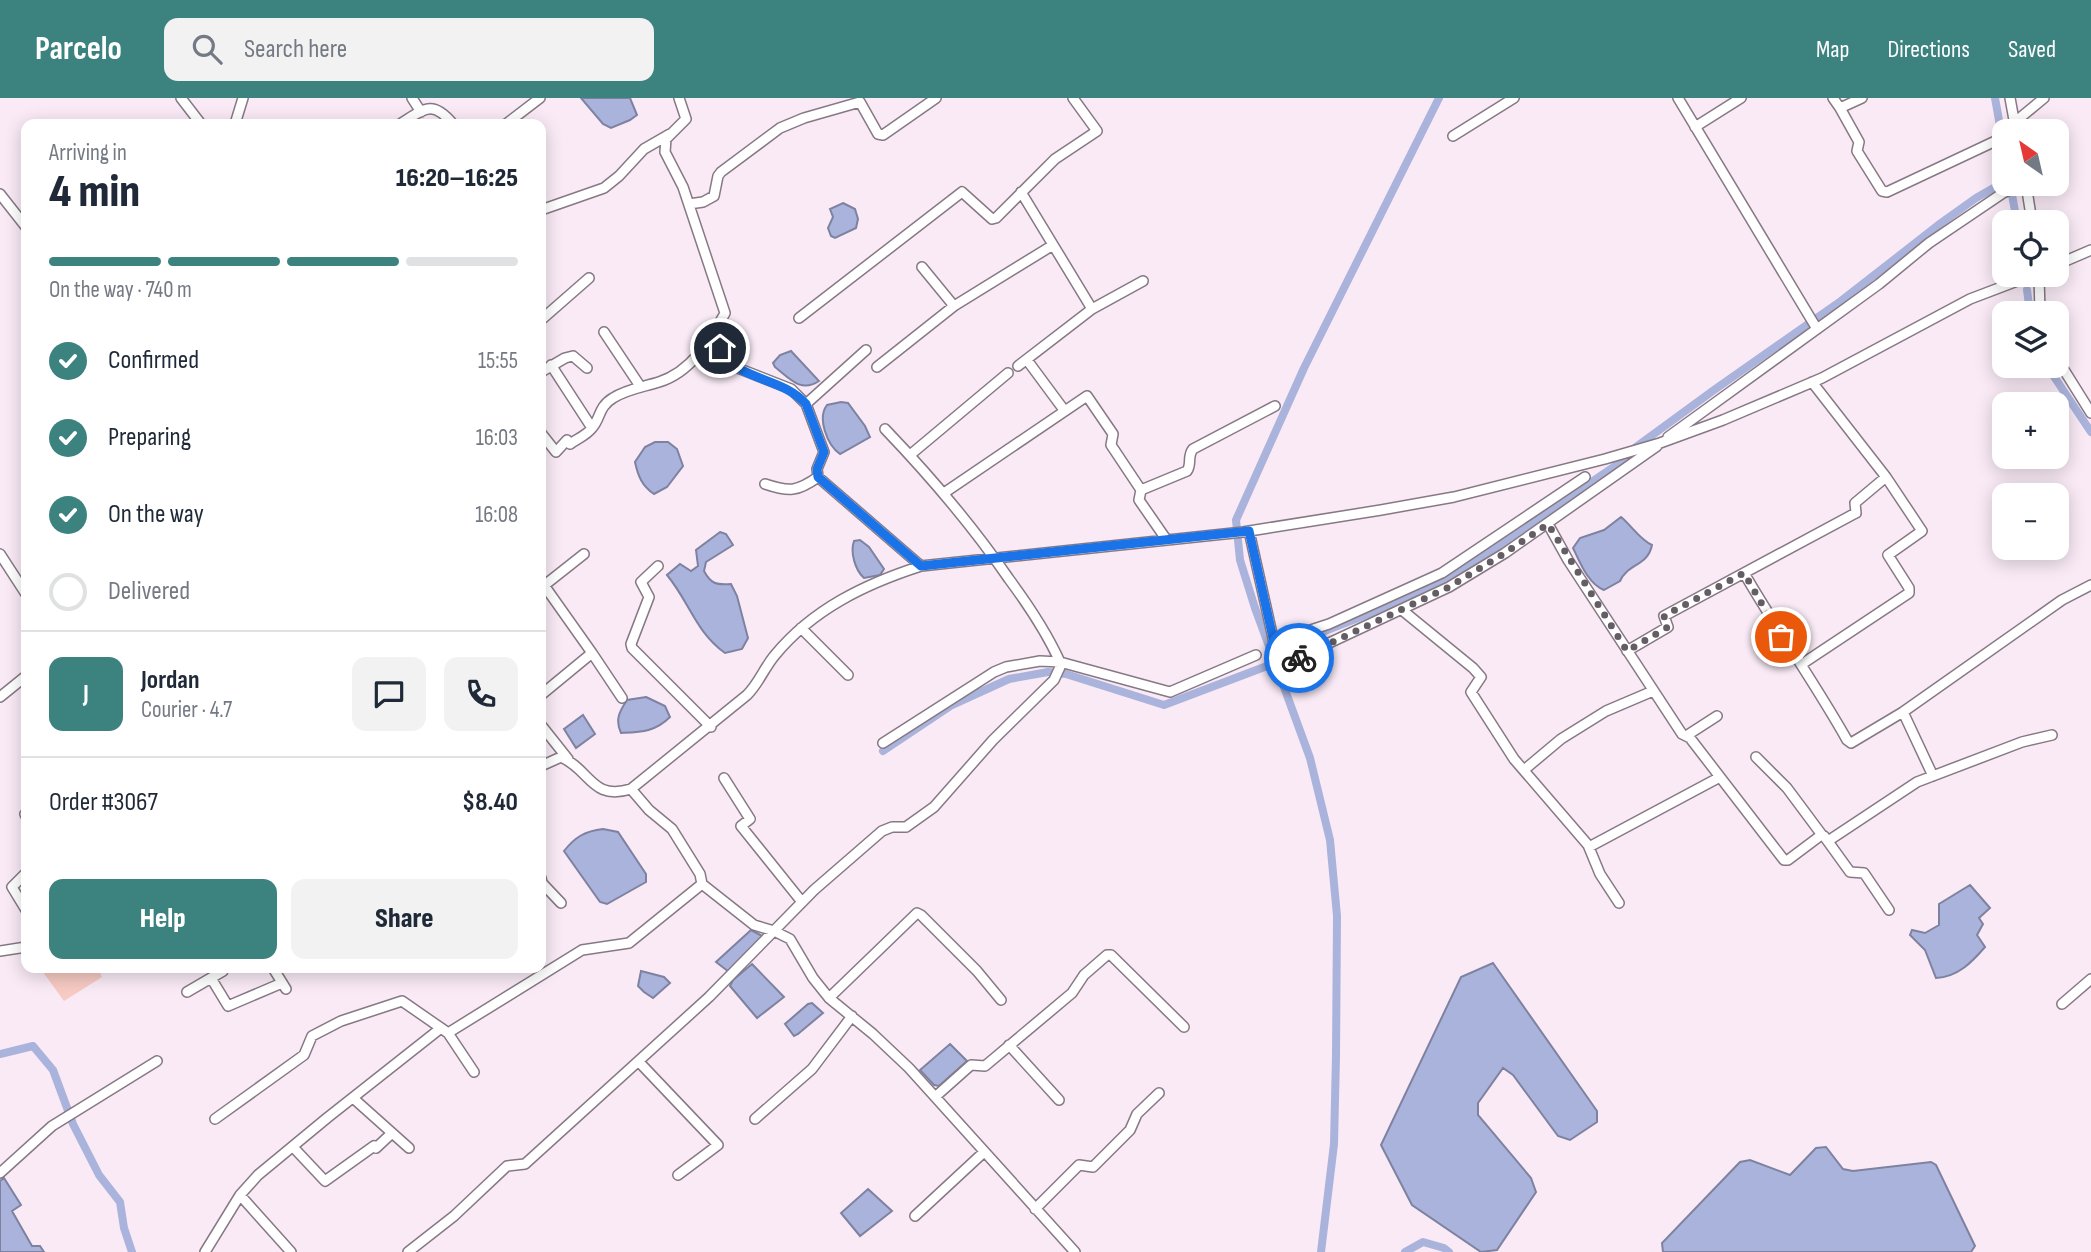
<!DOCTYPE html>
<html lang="en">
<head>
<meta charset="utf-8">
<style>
  body { margin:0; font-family:"Sofia Sans Condensed",sans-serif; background:#f2f2f3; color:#1f2937; height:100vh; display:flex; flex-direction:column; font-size:26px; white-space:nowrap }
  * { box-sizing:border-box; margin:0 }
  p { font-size:23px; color:#747a83 }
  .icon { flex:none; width:38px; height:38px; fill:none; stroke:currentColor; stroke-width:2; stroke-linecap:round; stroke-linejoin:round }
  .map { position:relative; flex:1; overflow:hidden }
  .panel { position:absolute; left:21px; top:21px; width:525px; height:854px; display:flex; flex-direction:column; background:#fff; border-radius:14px; box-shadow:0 4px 18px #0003 }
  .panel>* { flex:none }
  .needle { width:46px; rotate:326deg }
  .fabs { position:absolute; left:1992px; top:21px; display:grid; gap:14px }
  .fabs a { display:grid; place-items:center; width:77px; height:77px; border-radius:14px; background:#fff; box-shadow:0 4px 18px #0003; font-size:35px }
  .pin { position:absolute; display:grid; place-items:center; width:60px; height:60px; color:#fff; margin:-30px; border:4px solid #fff; border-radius:50%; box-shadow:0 2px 7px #0007 }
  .courier { position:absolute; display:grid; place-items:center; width:70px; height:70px; margin:-35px; border:5px solid #1a73e8; border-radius:50%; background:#fff; color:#222; box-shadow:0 2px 9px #0007 }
  .overview em { font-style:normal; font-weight:800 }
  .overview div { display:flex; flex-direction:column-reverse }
  .overview { display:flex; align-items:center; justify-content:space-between; height:119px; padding:0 28px }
  h1 { font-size:46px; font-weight:800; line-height:52px }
  .bar { display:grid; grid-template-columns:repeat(4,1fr); gap:10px 7px; align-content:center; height:84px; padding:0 28px }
  .bar i { height:9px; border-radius:5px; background:#e0e1e3 }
  .bar .selected { background:#3c8380 }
  .bar p { grid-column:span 4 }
  .line { display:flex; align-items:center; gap:18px; padding:0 28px; border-top:2px solid #e0e1e3 }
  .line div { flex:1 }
  .round { display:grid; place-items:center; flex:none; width:74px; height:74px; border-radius:14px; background:#f2f2f3 }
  ol { padding:0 28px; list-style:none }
  li { display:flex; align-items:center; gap:21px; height:77px }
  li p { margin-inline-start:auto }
  li .icon { padding:7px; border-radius:50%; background:#3c8380; color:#fff; stroke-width:4 }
  li:last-child { color:#747a83 }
  li i { width:38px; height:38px; border:4px solid #e0e1e3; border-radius:50% }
  .primary-button { display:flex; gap:14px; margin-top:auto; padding:14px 28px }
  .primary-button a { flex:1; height:80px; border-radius:14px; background:#3c8380; color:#fff; font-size:28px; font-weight:800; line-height:80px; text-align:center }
  .primary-button a+a { background:#f2f2f3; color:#1f2937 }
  header { display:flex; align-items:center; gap:42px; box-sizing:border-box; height:98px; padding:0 35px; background:#3c8380; color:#fff }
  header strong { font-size:33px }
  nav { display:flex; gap:38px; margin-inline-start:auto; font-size:24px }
  .search { width:490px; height:63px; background:#f2f2f3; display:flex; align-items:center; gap:18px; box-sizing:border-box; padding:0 24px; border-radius:14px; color:#747a83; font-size:26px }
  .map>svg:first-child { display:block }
  .green { fill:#f7cac3 }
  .water { fill:#aab3db; stroke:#7e82a0; stroke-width:2 }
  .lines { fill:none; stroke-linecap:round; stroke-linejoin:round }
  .canal { stroke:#aab3db; stroke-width:8 }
  .minor-casing { stroke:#867984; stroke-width:12 }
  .minor { stroke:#fff; stroke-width:9 }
  .done { stroke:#655d64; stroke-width:7; stroke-dasharray:0 12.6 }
  .route { stroke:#1a73e8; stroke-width:9 }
</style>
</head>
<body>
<header>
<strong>Parcelo</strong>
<div class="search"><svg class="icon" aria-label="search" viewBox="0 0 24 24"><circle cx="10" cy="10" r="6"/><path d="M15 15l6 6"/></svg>Search here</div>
<nav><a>Map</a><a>Directions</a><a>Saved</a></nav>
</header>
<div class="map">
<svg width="2091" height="1154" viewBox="0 0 2091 1154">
  <rect width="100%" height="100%" fill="#f9eaf6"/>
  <path class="green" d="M40,870H98L102,879L64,903Z"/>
  <path class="water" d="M581,0H630L637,17L630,22L611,30L603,26Z
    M843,105L855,111L858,121L856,130L835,140L831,138L828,130L833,119L830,111Z
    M791,253L819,283C801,295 790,281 775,269L773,265L780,257Z
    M841,304L848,305L865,328L870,339L840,356C827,347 817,320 827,307Z
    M655,344H668L677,351L683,368L667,389L654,396C642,388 638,378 635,364L645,349Z
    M1621,419C1631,427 1640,442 1652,447C1648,468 1627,466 1620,483L1604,492C1588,486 1580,464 1573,450L1580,440L1604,432Z
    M720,434L726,436L733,447L706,464L704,473C711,486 716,487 731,486L737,498L748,540L742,551L725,555C695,533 690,505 667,477L680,466L691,473L698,468L696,452Z
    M860,442L869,449L884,471L880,477L864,480C855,472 850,454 854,443Z
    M646,599L665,608L670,619C655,634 641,634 621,635C615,622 619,614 627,602Z
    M583,617L595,636L576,650L564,631Z
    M603,731L618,734L646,776V784L607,806L600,804L564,753C575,739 585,733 603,731Z
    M1970,787L1990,810L1979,820L1983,826L1977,837L1985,849C1972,864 1958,879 1936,880L1925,852L1910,837L1912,832L1925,835L1939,827V806Z
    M751,832L764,839L729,874L716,864Z
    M1493,865L1597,1013V1024L1570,1042L1558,1038L1513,977L1503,970L1478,1005V1017L1531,1080L1536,1094L1497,1152L1481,1154L1412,1107L1381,1047L1461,879Z
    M752,866L784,899L757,920L730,888L733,882Z
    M641,873L664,879L670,885L653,900L644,894L638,888Z
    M812,905L823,915L798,936L794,938L785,926L808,906Z
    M950,946L967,963L939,988L934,987L920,972Z
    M1826,1049L1843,1071L1853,1073L1931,1064L1936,1067L1975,1148L1971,1154H1663L1662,1145L1740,1064L1750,1062L1790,1077L1816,1050Z
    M4,1080L21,1107L12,1113L32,1148H40L44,1154H0V1083Z
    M868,1091L892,1113L860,1138L841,1115Z"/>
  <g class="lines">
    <path class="canal" d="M1995,0L2004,50
      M2010,86L2017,124
      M2027,192L2030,215
      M2047,268L2091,334
      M1271,554L1417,497L1483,458L1615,368L1636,349L1714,292L1841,203L1941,125L1976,100L2004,84
      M883,653L952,607L1009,581L1048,574L1066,576L1164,607L1275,565
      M0,956L33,948L53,972L73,1026L99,1077L120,1104L124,1130L132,1154
      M1321,1154L1334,1046L1336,958L1337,818L1330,742L1310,660L1255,510L1240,462L1236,422L1304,270L1439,0
      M1405,1154L1423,1144L1444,1150L1449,1154"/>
    <g class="minor-casing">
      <path id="minor" d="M181,0L201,26
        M412,0L421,14
        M1678,0L1817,231
        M1833,0L1840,10L1862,0
        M2010,0L2016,33
        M1840,10L1859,44L1857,53L1882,93L1887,94L2004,39
        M2015,24L2044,0
        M235,26L243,0
        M400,26C424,11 432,1 453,26
        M506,26L540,0
        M1695,29L1741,0
        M1453,38L1514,0
        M2026,86L2032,124
        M1021,94L1092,211
        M0,96L26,129
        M689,106L703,104L714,98L718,78L721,74L780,30L804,20L860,4L878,36L883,37L936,0
        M541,112L604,90L619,78L644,51L670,36
        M2056,167L2091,152
        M922,169L954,208
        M2039,177L2040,215
        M799,220L962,94L992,121L996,120L1055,61L1097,33L1073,0
        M541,222L589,180
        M604,234L640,288
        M712,239L729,262L740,271L791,291L806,306L824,354L817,371L818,379L921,468
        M2056,259L2091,315
        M1027,262L1064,312
        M551,267L592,330
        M1018,268L1092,211L1143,183
        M877,269L954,208L1053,147
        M541,274L565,260L573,258L587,270
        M806,306L866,252
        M541,335L556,354L567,342L570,346C577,341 587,337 592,330C601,320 598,309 613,300C627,291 643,289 659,284C691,274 710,243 725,215L683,89L665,54L666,41L686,21L679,0
        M1668,339L1879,186L1929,145L2003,95L2022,86
        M910,357L1008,275
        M765,386C789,394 797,394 818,379
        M1141,392L1187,373C1192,366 1187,358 1193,351L1275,308
        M944,395L1087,298L1113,336L1111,347L1141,392L1139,402L1166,441
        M1548,426L1568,462L1682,636L1690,640L1784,762H1788L1820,738H1824L1850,774L1864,775L1889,812
        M1249,433L1275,549L1289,585
        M0,456L26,496
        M658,468L641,484L649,499L631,546L632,550L711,629
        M1744,475C1777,532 1815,585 1847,642L1851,645L1903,614L2062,502L2091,487
        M1402,512L1473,570L1481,579L1471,594L1514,661L1588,747L1600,776L1619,805
        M801,530L848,577
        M1274,544L1329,526L1442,475L1585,379
        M1627,553L1668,529L1664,518L1852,417L1856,415L1855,405L1886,379
        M592,555L622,600
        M1802,566L1909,495V490L1888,457L1922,433L1886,379L1812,284
        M1282,567L1449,489L1505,455L1657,348
        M541,597L592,555L546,490V486L584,456
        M0,599L26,578
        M1903,614L1933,678
        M541,627L568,661
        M1686,638L1717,618
        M883,645L994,574L1006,569L1040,563L1060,564L1170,594L1256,557
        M1756,659L1787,690L1822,737
        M541,668L561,659C591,672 591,703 631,691L747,597C759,585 764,570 775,557C813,511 865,486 921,468L1243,434L1381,412L1454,399L1605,361L1660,345L1723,322L1822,280L1970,201L2033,177
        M1524,672L1561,641L1606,613L1653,593
        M724,680L750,721L741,728L802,804
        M631,691L649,712L672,731L700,776L702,786L754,827L774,833L790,841L813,880L829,900L873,936L909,970L1075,1154
        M25,716L26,718
        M1828,743L1917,684L2022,644L2052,637
        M1589,749L1720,679
        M26,775L12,789L26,812
        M541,780L542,785L561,805
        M0,853L26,849
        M273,870L286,891
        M211,880L228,908L282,885
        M187,894L223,873L221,870
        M829,900L917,815L921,817L977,873L1001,902
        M2062,906L2091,881
        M448,935L474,974
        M1009,947L1059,1002
        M639,964L718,1047L678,1077
        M935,999L971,967L985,968L1072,895L1084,877L1107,857H1111L1184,929
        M353,1000L409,1050
        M215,1021L304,957L312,938L341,923L402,903L441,930
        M755,1021L812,971L852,918
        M293,1049L325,1083L374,1048L376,1050L392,1035
        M0,1075L52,1028L157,963
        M240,1097L291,1154
        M1035,1111L1079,1067L1093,1069L1130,1032L1137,1016L1159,995
        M915,1118L984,1054
        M205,1154L240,1097L258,1077L327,1020L441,930L448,935L582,852L629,845L702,786
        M408,1154L454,1118L507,1068L525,1066L709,899L814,792L882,733L892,729H906L934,709L993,642L1054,582L1060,569V564C1046,533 1029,508 1009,481C972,427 930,378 885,331"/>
    </g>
    <use href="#minor" class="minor"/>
  </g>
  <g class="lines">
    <path class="done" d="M1299,560L1449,489L1505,455L1548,426L1627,553L1668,529L1664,518L1744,475L1781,539"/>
    <path class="route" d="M720,250C726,257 732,266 740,271C763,284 788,286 806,306L824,354L817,371L818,379L921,468L1249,433L1275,549L1282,568L1299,560"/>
  </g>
</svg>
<div class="fabs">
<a><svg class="needle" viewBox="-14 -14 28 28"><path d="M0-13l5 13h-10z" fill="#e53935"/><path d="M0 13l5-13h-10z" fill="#747a83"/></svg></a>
<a><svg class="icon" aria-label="locate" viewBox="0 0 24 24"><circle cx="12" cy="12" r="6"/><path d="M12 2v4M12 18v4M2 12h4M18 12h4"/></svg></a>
<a><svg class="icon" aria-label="layers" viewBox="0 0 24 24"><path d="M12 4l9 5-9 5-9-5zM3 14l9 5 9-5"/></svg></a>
<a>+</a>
<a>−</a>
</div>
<div class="pin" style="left:1781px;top:539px;background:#ea580c"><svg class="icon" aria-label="bag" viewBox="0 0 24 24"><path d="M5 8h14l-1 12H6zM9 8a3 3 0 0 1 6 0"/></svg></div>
<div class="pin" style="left:720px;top:250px;background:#1f2937"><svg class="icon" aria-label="home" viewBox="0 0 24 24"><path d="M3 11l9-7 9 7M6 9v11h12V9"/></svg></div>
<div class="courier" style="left:1299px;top:560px"><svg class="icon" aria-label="bike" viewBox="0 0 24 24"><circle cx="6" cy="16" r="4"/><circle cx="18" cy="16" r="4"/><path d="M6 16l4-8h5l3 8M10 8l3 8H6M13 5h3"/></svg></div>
<section class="panel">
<div class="overview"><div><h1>4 min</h1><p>Arriving in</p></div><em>16:20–16:25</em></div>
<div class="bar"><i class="selected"></i><i class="selected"></i><i class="selected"></i><i></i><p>On the way · 740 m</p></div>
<ol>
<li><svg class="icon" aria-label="check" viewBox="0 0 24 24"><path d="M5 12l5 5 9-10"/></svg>Confirmed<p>15:55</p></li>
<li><svg class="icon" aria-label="check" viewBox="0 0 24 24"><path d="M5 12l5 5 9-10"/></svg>Preparing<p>16:03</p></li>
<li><svg class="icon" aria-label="check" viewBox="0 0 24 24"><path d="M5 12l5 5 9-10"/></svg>On the way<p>16:08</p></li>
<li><i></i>Delivered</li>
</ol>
<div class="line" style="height:126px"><b class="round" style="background:#3c8380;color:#fff">J</b><div><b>Jordan</b><p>Courier · 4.7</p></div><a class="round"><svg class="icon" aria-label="chat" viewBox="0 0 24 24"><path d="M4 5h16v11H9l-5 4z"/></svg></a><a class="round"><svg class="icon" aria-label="phone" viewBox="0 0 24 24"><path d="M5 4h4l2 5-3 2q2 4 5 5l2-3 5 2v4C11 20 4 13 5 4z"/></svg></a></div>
<div class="line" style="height:91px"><div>Order #3067</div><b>$8.40</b></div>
<div class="primary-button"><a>Help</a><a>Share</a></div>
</section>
</div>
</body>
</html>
